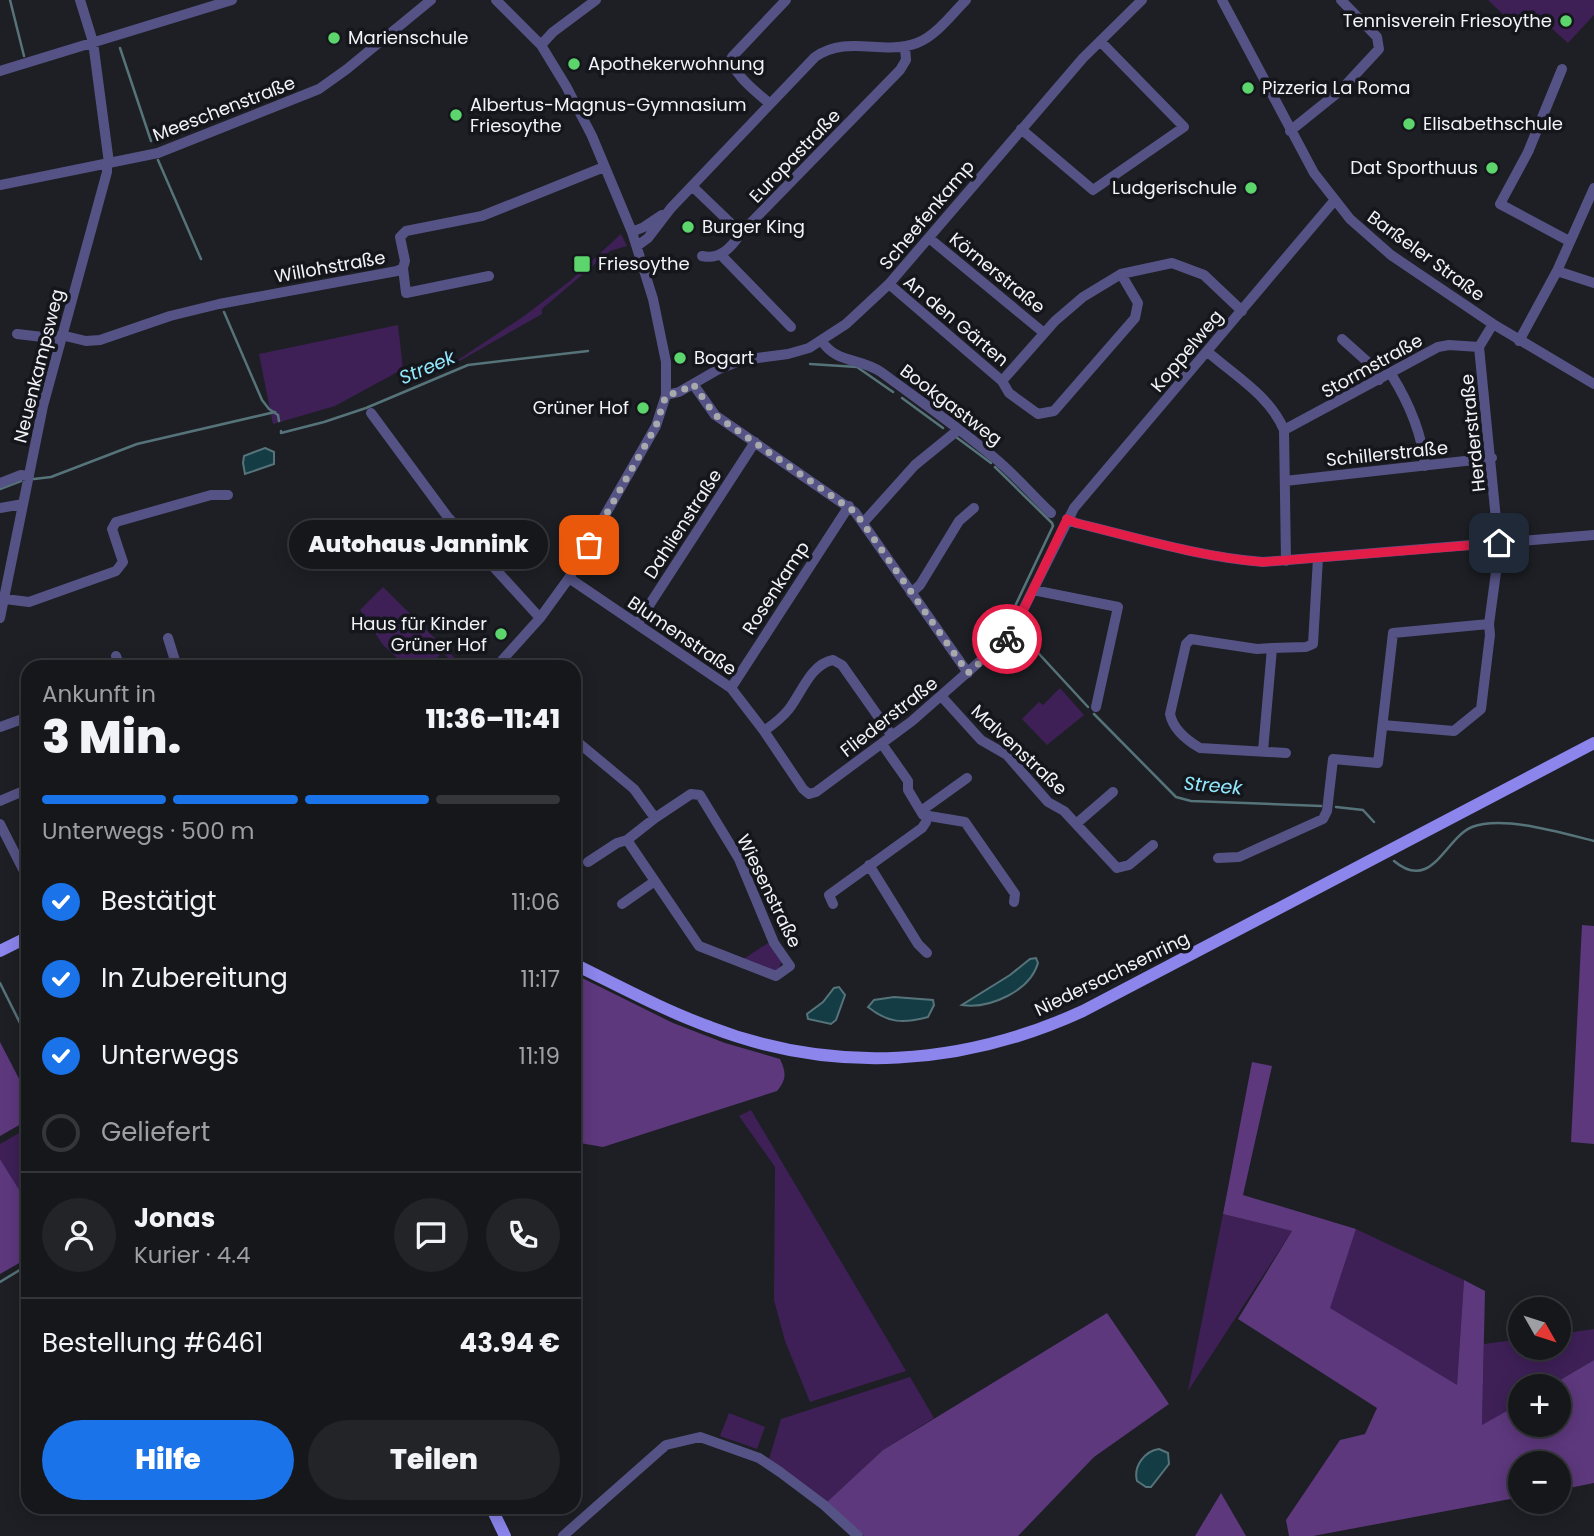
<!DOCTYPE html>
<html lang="de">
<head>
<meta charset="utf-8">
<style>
  body { margin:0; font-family:Poppins,sans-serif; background:#232428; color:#f1f3f6; height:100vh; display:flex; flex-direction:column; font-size:26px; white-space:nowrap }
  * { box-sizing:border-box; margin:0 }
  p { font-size:23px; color:#9e9fa3 }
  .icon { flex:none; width:38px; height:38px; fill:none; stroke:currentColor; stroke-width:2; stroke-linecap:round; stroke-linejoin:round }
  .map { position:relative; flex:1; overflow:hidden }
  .panel { position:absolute; left:21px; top:660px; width:560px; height:854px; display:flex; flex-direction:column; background:#16171b; border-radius:21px; box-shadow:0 4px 18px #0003,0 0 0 2px #35363a }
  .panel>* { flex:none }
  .needle { width:46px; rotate:129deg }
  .tools { position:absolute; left:1508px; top:1297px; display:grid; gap:14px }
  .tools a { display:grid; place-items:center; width:63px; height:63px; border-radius:50%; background:#16171b; box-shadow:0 4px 18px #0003,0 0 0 2px #35363a; font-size:35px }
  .pin { position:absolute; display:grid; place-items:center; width:60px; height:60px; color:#fff; margin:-30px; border-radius:14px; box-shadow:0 4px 10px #0006 }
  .courier { position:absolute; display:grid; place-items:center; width:70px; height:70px; margin:-35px; border:5px solid #e11d48; border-radius:50%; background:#fff; color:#222; box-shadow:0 2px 9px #0007 }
  .bubble { position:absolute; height:49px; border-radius:24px; background:#16171b; box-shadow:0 4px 18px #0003,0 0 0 2px #35363a; font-size:23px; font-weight:800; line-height:49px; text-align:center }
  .summary em { font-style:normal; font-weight:800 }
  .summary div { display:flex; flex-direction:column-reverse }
  .summary { display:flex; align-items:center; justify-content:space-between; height:119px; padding:0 21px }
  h1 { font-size:46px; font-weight:800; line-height:52px }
  .bar { display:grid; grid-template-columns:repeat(4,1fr); gap:10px 7px; align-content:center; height:84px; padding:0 21px }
  .bar i { height:9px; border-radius:5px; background:#35363a }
  .bar .selected { background:#1a73e8 }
  .bar p { grid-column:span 4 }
  .line { display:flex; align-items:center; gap:18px; padding:0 21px; border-top:2px solid #35363a }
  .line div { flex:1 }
  .round { display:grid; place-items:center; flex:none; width:74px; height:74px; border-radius:37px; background:#232428 }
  ol { padding:0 21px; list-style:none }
  li { display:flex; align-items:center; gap:21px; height:77px }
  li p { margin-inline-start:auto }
  li .icon { padding:7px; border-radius:50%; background:#1a73e8; color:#fff; stroke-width:4 }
  li:last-child { color:#9e9fa3 }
  li i { width:38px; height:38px; border:4px solid #35363a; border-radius:50% }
  .action { display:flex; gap:14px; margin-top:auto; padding:14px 21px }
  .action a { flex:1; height:80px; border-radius:42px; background:#1a73e8; color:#fff; font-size:28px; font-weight:800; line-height:80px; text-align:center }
  .action a+a { background:#232428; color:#f1f3f6 }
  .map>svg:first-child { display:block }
  .green { fill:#3e2057 }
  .forest { fill:#5d387d }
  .water { fill:#143c45; stroke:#56737a; stroke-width:2 }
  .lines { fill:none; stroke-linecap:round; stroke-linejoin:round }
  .stream { stroke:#56737a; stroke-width:2.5 }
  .minor { stroke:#555385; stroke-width:10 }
  .major { stroke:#8b85ec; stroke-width:12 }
  .done { stroke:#a7a9ac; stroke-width:7; stroke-dasharray:0 12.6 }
  .route { stroke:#e11d48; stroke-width:9 }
  .poi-dot { fill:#5dd56d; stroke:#14161b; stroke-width:2.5 }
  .labels { text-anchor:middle; stroke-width:7; stroke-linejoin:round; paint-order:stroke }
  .poi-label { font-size:18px; fill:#f1f3f6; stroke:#14161b; text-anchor:start }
  .street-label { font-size:18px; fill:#f1f3f6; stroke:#14161b }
  .water-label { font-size:19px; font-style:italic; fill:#93e9fe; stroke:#14161b }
</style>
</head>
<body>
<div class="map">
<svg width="1594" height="1536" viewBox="0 0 1594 1536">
  <rect width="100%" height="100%" fill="#1d1f24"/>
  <path class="green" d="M1488,0H1594V15L1568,43L1531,10L1514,25Z
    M621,234L627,246L610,251L542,309V314L440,372L524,316L570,281Z
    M398,325L403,369L335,406L273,424L259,354Z
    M383,587L462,665L461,667H458L442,652L434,662L439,667H407L383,645L360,610Z
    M1060,688L1084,715L1047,745L1022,719L1039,702L1043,705Z
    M768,943L782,961L778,970L771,971L742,960Z
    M751,1110L906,1371L810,1402L785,1341L774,1300L775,1167L739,1116Z
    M28,1128V1204L0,1159V1144Z
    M1223,1214L1292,1231L1188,1391Z
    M1356,1229L1464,1280L1457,1386L1329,1308Z
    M1594,1329V1360L1550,1386H1521V1403L1482,1426L1484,1344L1521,1339V1348H1559V1334Z
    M910,1377L934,1418L883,1450L827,1502L769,1459L781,1419Z
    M729,1413L765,1427L757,1449L720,1436Z"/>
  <path class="forest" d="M1582,925L1594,926V1144L1571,1142Z
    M574,974L673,1023L725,1043L780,1059C786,1072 787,1079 777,1091L603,1147L574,1142Z
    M0,1042L28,1096V1120L0,1136Z
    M1252,1062L1272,1066L1243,1195L1356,1229L1330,1308L1457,1385L1464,1280L1485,1291L1482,1425L1521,1403V1424H1559V1386H1550L1594,1360V1483L1559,1490V1463H1521V1497L1313,1536H1289L1286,1520L1340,1440L1365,1434L1377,1408L1238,1319L1292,1231L1223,1214Z
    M0,1159L28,1204V1258L0,1274Z
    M1107,1313L1169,1404L1094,1457L1018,1536H864L827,1502L883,1450Z
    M1221,1493L1246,1536H1195Z"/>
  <path class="water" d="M265,448L274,452V464L245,474L243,463L244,456Z
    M1036,958L1038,963C1030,991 990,1009 962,1005L1010,975L1030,959Z
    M839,987L845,995L836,1020L831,1024L808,1019L807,1014L823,1002L834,988Z
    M894,997L933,1000L934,1005L928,1017C903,1024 888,1023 868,1007L874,1000Z
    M1159,1449L1168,1453L1169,1464L1151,1487H1146L1137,1481C1133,1466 1145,1451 1159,1449Z"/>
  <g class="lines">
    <path class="stream" d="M10,0L24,56
      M120,48L151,141
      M158,160L201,259
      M224,312L262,400L269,409L278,415L279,421
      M810,364L857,367L893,392
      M902,398L943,428
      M281,431V433L324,422L366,408L468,365L588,351
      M956,437L991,463
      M995,467L1052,523L1053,526L1009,619L1012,626
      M34,479L51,477L137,444L275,412
      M0,489L21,481
      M1017,630L1088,707
      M1094,714L1176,797L1191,801L1321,806
      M1336,807L1363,810L1374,822
      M1394,861C1432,893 1445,838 1472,827C1503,815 1562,833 1594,841
      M0,983L28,1039
      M28,993H23L28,1004
      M0,1282L28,1265"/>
    <path class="minor" d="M80,0L93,42L109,163
      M496,0L541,45L566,86L592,136L632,232L653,299L666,362V395L656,426L569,578L540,618L496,667
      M1222,0L1314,173L1350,219L1391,255L1493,324L1594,384
      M541,45L553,32L596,0
      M1562,69L1528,152L1500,204L1569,241
      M0,71L232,0
      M770,104C758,93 731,74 732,57L786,0
      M1021,129L1093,190L1184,127L1100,41
      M1290,131L1341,90L1379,49L1377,37L1341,0
      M0,185L158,153L319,89L347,69L431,0
      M693,187L741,233L900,70L906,60L905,47
      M632,232L644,227L662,215
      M929,238L1044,333
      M637,246L648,238L671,208L815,57C848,34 883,56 917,43C936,36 952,14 966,0
      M721,255L791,327
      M702,256C720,260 731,248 741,233
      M403,268L406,293L489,276
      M1557,271L1594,283
      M889,284L1002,381L1009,393L1038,414L1054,411L1135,318L1138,303L1121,274
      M17,334L60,339
      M61,335L86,341L100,340L170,316L219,304L397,271L403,268L405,261L400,237L406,231L482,216L604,167
      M1342,339L1371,365L1379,380
      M822,341C835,363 861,358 881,372C920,401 961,429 997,460C1016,476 1033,496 1051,513
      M1519,341L1557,271L1594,188
      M1208,352C1235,376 1270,396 1284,430L1286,561
      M1391,374C1409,403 1422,432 1425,466
      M1002,381L1055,321L1083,297L1121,274L1172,263L1204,275L1242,311
      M693,384L715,415L855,512L968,673
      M666,395L679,392L719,369L742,360L788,354L809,348L846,324L889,284L1083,58L1142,0
      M371,413L447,516L540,618
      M1284,430L1438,347L1449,345L1479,347
      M1285,481L1492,458
      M0,483L21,475L29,476
      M0,508L23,504
      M1067,519L1076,523C1138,538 1200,557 1263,562L1594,535
      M863,523L915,465L958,430
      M569,578L731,688L764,731L803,789L809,794L816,792L912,721L1011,634L1074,508L1334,201
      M1033,590L1118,607L1096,707
      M911,593L920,585L959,521L974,508
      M5,599L29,602L116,571L123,562L112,529L116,522L211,495H228
      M0,618L43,406L107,172V164
      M637,624L755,442
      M168,638L177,667
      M1272,648L1257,649L1191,639L1186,644L1170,714C1173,729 1188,741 1200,748L1286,753
      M116,656L120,667
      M731,688L849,506
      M942,697L981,740L1007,755L1048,802L1064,811L1117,868L1129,865L1153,845
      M1383,725L1454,731L1481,709L1490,635L1489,624L1499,550L1479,347L1493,324
      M0,727L28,717
      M764,731C774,724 782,718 789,709C802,692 811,664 833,660L842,665L892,736
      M574,739L634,789L655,818L691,794L700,795L739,859L774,943L790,966L776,976L699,946L627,840L655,818
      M882,744L908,781V790L923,815L965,822L1015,894L1014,902
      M1263,751L1272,648L1306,647L1313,644L1318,558
      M0,801L28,789
      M921,811L967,778
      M0,824L28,879
      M1076,824L1113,792
      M1218,858L1239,857L1323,819L1327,811L1333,759L1378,763L1393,633L1489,624
      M588,862L617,843L627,840
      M869,865L918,944L927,953
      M622,904L655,881
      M833,904L829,895L922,828L926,822L927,816
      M563,1536L666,1445L700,1437L759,1458L780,1472L824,1505L858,1536"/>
    <path class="major" d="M0,951L28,937
      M574,964C619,986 663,1010 710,1027C834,1075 963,1066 1083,1011L1594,743
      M491,1507L505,1536"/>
  </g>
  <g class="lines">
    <path class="done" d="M589,545L656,426L666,395L680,392L693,384L715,415L855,512L968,673L1007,639"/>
    <path class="route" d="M1007,639L1016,625L1067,519L1076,523C1138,538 1200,557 1263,562L1499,543"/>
  </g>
  <g class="poi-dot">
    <circle cx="1566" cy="21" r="7"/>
    <circle cx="334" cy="38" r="7"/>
    <circle cx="574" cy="64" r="7"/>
    <circle cx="1248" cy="88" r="7"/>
    <circle cx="456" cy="115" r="7"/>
    <circle cx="1409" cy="124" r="7"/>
    <circle cx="1492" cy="168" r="7"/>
    <circle cx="1251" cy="188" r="7"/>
    <circle cx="688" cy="227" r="7"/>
    <rect x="573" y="255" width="18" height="18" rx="3.5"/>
    <circle cx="680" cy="358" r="7"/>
    <circle cx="643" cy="408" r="7"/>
    <circle cx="501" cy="634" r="7"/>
  </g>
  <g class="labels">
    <g class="poi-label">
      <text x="1552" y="27" text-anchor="end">Tennisverein Friesoythe</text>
      <text x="348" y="44">Marienschule</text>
      <text x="588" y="70">Apothekerwohnung</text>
      <text x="1262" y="94">Pizzeria La Roma</text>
      <text x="470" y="111">Albertus-Magnus-Gymnasium<tspan x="470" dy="21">Friesoythe</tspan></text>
      <text x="1423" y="130">Elisabethschule</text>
      <text x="1478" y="174" text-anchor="end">Dat Sporthuus</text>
      <text x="1237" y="194" text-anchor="end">Ludgerischule</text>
      <text x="702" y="233">Burger King</text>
      <text x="598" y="270">Friesoythe</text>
      <text x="694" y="364">Bogart</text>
      <text x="629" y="414" text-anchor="end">Grüner Hof</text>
      <text x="487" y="630" text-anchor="end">Haus für Kinder<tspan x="487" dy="21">Grüner Hof</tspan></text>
    </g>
    <g class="street-label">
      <text transform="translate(224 109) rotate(-21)" y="6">Meeschenstraße</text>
      <text transform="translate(795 156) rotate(-46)" y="6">Europastraße</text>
      <text transform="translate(927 215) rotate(-50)" y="6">Scheefenkamp</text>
      <text transform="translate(1426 256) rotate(36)" y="6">Barßeler Straße</text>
      <text transform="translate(330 267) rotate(-10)" y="6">Willohstraße</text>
      <text transform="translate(997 273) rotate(39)" y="6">Körnerstraße</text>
      <text transform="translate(956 321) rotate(40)" y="6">An den Gärten</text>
      <text transform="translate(1187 351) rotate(-50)" y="6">Koppelweg</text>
      <text transform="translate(39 366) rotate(-76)" y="6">Neuenkampsweg</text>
      <text transform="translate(1372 366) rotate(-29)" y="6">Stormstraße</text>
      <text transform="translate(951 405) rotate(37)" y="6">Bookgastweg</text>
      <text transform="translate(1473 433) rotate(-96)" y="6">Herderstraße</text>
      <text transform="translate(1387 454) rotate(-6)" y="6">Schillerstraße</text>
      <text transform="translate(683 524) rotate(-57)" y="6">Dahlienstraße</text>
      <text transform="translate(776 588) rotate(-57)" y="6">Rosenkamp</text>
      <text transform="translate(682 636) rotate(34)" y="6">Blumenstraße</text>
      <text transform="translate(889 717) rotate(-38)" y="6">Fliederstraße</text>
      <text transform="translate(1019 750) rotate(43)" y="6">Malvenstraße</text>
      <text transform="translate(769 891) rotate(64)" y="6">Wiesenstraße</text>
      <text transform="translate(1112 974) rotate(-26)" y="6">Niedersachsenring</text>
    </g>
    <g class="water-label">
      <text transform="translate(427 367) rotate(-23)" y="7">Streek</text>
      <text transform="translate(1213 785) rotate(5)" y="7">Streek</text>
    </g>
  </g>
</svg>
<div class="tools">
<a><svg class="needle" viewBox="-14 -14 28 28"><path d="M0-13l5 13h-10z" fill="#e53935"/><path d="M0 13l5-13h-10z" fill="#9e9fa3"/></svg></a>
<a>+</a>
<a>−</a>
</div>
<div class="pin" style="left:589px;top:545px;background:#ea580c"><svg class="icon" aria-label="bag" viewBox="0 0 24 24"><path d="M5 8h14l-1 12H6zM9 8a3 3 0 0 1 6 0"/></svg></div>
<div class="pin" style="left:1499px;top:543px;background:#1f2937"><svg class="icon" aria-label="home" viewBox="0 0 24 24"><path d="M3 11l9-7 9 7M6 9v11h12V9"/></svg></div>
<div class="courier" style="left:1007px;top:639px"><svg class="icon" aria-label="bike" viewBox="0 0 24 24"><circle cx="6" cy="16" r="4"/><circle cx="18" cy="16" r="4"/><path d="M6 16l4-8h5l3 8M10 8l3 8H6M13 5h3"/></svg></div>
<div class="bubble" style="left:289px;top:520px;width:259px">Autohaus Jannink</div>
<section class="panel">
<div class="summary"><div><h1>3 Min.</h1><p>Ankunft in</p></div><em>11:36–11:41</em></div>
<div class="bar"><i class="selected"></i><i class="selected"></i><i class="selected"></i><i></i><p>Unterwegs · 500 m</p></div>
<ol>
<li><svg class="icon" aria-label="check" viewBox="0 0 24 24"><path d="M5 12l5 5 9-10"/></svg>Bestätigt<p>11:06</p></li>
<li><svg class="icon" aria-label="check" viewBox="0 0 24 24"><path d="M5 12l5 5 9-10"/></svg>In Zubereitung<p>11:17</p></li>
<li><svg class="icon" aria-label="check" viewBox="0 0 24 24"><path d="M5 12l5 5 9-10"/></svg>Unterwegs<p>11:19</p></li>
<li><i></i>Geliefert</li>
</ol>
<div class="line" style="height:126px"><a class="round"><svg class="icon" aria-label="person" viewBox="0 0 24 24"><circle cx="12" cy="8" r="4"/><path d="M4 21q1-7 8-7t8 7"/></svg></a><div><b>Jonas</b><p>Kurier · 4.4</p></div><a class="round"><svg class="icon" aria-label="chat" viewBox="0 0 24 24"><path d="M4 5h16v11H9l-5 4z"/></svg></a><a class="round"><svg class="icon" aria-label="phone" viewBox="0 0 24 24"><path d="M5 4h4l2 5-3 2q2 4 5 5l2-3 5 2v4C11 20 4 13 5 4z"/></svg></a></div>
<div class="line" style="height:91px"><div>Bestellung #6461</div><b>43.94 €</b></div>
<div class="action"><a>Hilfe</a><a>Teilen</a></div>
</section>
</div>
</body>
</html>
